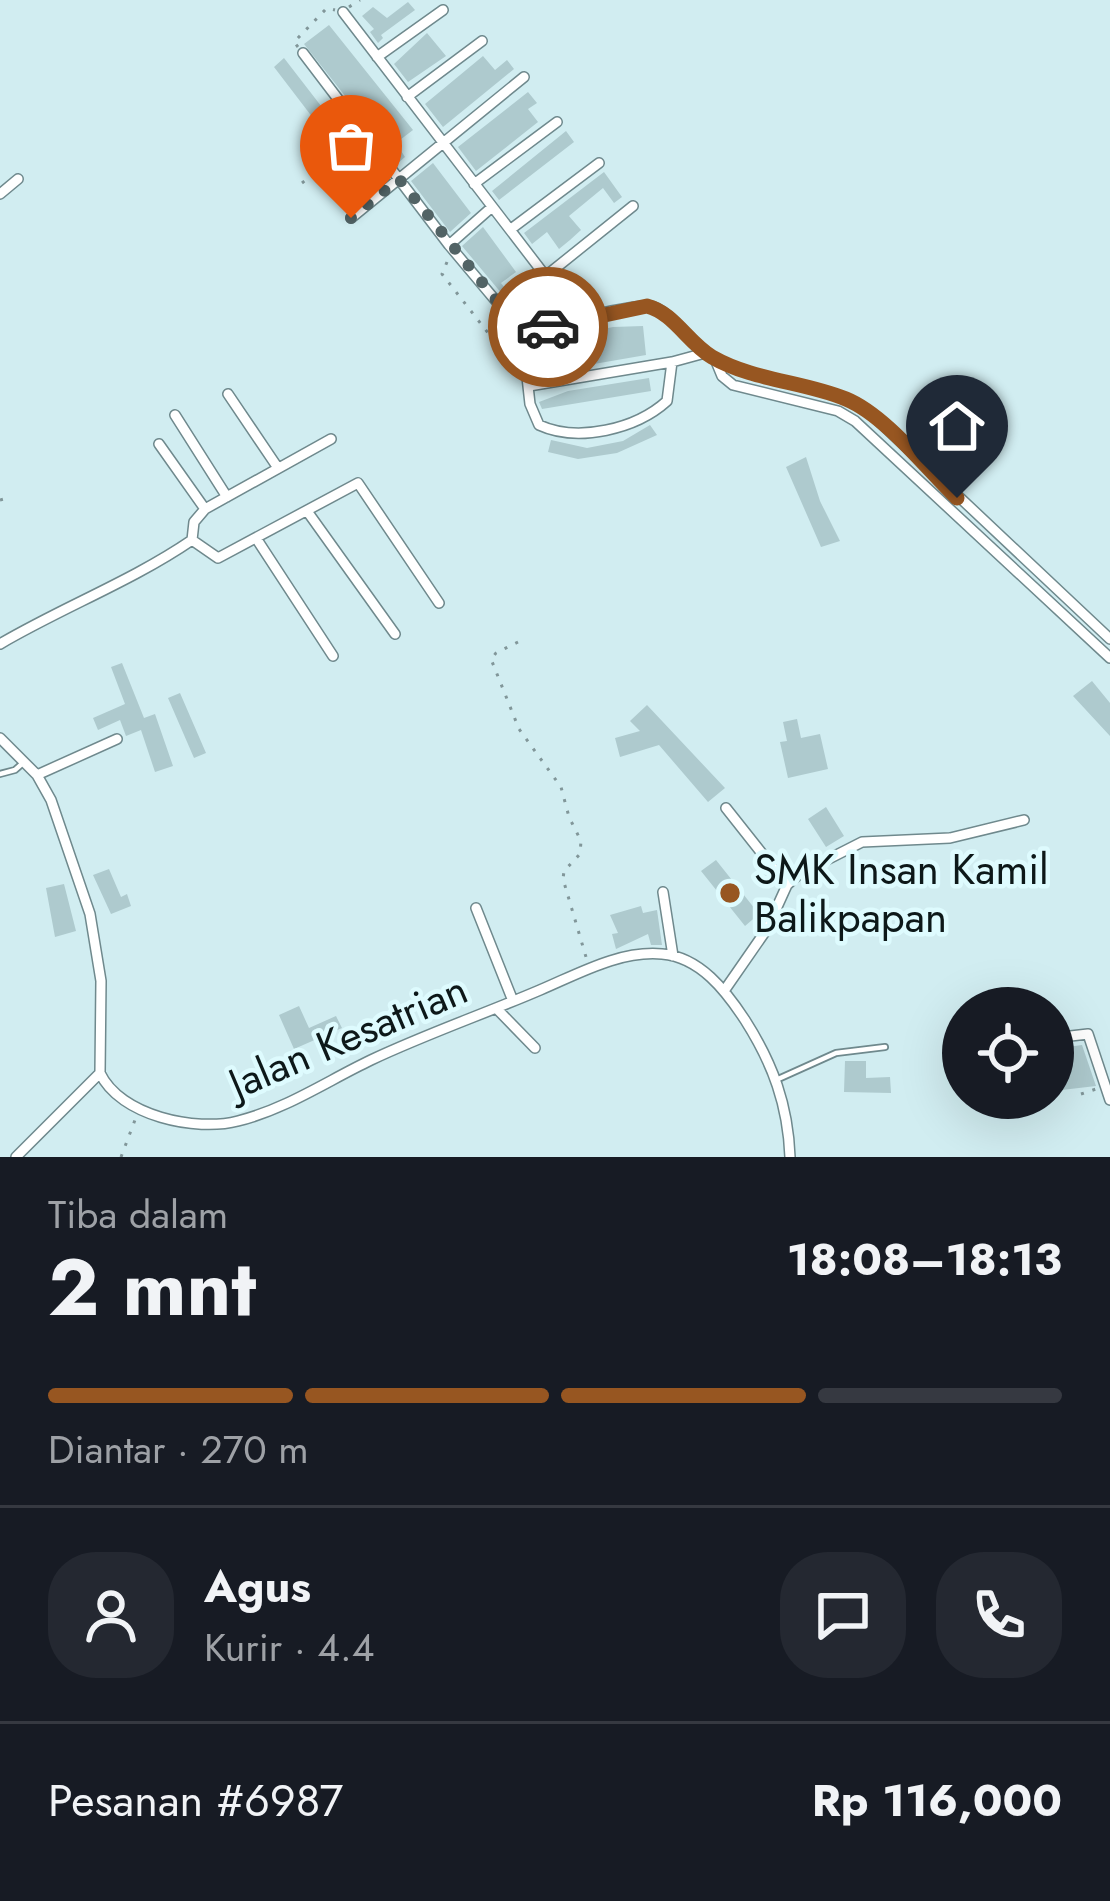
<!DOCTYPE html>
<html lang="id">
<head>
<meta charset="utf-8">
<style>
  body { margin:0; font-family:Jost,sans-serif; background:#242831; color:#f1f3f6; height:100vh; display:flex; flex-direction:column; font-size:45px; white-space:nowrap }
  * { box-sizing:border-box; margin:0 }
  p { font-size:39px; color:#9ea1a6 }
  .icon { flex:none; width:66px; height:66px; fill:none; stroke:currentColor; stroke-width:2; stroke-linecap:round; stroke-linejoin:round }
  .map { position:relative; height:1157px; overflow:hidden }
  .drawer { display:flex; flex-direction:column; background:#171b24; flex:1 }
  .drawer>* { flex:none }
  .controls { position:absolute; left:942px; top:987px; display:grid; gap:24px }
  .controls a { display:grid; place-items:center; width:132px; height:132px; border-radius:50%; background:#171b24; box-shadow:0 12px 48px #0002; font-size:60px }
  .pin { position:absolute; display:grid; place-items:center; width:102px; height:102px; color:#fff; margin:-123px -51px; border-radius:50% 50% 50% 0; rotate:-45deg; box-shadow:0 0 12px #0007 }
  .pin .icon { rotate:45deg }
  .courier { position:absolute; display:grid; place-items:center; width:120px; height:120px; margin:-60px; border:9px solid #975621; border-radius:50%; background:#fff; color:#222; box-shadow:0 3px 15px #0007 }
  .head em { font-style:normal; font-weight:700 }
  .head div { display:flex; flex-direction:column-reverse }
  .head { display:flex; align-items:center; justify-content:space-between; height:204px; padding:0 48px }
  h1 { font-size:78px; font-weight:700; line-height:90px }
  .bar { display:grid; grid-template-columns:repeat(4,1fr); gap:18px 12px; align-content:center; height:144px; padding:0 48px }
  .bar i { height:15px; border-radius:9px; background:#363941 }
  .bar .current { background:#975621 }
  .bar p { grid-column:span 4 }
  .line { display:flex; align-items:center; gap:30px; padding:0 48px; border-top:3px solid #363941 }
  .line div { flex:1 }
  .round { display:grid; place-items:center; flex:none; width:126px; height:126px; border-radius:48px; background:#242831 }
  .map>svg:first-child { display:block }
  .building { fill:#aecace }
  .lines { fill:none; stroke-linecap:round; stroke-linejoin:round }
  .lane-casing { stroke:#6f898d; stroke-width:8 }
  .street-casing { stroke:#6f898d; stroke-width:12 }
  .path { stroke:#819699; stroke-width:3; stroke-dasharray:3 9; stroke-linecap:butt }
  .lane { stroke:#fff; stroke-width:4.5 }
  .street { stroke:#fff; stroke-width:9 }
  .done { stroke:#526365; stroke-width:12; stroke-dasharray:0 21.6 }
  .route { stroke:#975621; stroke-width:15 }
  .poi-dot { fill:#975621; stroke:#defbfe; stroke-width:4.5 }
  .labels { text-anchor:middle; stroke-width:9; stroke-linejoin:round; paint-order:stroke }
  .poi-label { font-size:42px; fill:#0d1819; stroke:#defbfe; text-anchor:start }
  .street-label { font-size:42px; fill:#0d1819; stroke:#defbfe }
</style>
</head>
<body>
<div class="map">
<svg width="1110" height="1157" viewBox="0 0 1110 1157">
  <rect width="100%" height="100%" fill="#d1edf1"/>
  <path class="building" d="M408,2L415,10L381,35L383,38L378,43L370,32L374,29L362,16L373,7L387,18Z
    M329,25L413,130L396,143L405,157L398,163L304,44Z
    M427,33L446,56L408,82L394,64Z
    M483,56L495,70L507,60L514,69L443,127L425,104Z
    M284,58L345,137L322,156L313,145L326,135L274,67Z
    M528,92L537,103L528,109L538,122L476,171L458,147Z
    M566,131L574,142L499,200L492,191Z
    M359,154L380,179L344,205L335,194L346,184L336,171Z
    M433,163L471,213L450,232L411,181Z
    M604,172L622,197L614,203L603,188L569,216L581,230L570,240L559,249L547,232L532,244L524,233Z
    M483,227L516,272L501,283L518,305L536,290L546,301L522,318L462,246Z
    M643,326L646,355L536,374L532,344L613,327Z
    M649,378L651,391L542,409L539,402L568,391Z
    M650,425L657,435L617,453L578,459L548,452L551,440L587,448L623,441Z
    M806,457L820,501L840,541L821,547L786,467Z
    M122,663L144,718L155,714L173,766L155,772L141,730L126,736L120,720L98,730L93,718L125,704L111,667Z
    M1092,681L1110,703V736L1073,696Z
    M180,693L206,753L194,758L168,698Z
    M647,705L725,788L708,802L659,745L620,757L615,738L640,731L630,721Z
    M797,719L801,738L820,734L828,769L788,778L780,742L787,741L783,722Z
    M826,807L844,836L826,847L808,819Z
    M716,860L759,914L745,926L701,871Z
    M109,869L121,897L127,894L131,906L111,914L93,875Z
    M64,884L76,931L55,937L46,888Z
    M641,906L643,913L657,910L662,945H651L648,934L616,949L612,934L618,933L610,915Z
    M299,1006L309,1028L336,1016L342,1028L294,1049L279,1015Z
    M1082,1045L1096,1086L1053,1091V1049Z
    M845,1061H866V1078L890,1077L891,1093L844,1092Z"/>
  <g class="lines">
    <g class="lane-casing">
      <path id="lane" d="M0,774L15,770L24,762
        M776,1080L836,1053L885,1047"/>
    </g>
    <g class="street-casing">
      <path id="street" d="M343,12L580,321
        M303,53L449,245
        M377,57L443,10
        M407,97L482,41
        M474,184L557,122
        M0,194L18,179
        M492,207L449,245L522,332L530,404L539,425C578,443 636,429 667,401L672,362
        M351,218L524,77
        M511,229L599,163
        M547,275L633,206
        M522,332C549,327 627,304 650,306C669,308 694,347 714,358C763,385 827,380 871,414L1110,639
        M715,359L722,376L733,385L838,411L855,421L1110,658
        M529,386L672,362L705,353
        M228,394L278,468
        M175,415L227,497
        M159,444L205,509
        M307,511L395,634
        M256,538L333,656
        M192,540L194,522L205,509L331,439
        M0,644C63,607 132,581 192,540L218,558L358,483L439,603
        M0,738L37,775L51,800L90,914L101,981L100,1073C120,1116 196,1132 238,1121C286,1109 327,1081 371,1060C426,1034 484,1014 540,990C578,974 620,950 662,954C700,957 726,991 745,1020C773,1064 788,1105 790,1157
        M37,775L117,739
        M787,885L799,874L862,842L950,838L1024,820
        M663,892L673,956
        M476,908L513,1001
        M724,991L767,929L787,885L726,808
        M497,1009L535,1048
        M1053,1038L1088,1034L1110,1100
        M16,1157L100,1073"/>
    </g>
    <path class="path" d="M349,7L360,0
      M298,47L294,42L327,8L335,10
      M302,183L354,141
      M447,262L442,274L517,370
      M0,500L8,498
      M518,642L496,653L491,659L519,729L561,787L569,817L581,841L580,854L564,871L563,879L586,957
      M1081,1094L1096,1089
      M121,1157L135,1120"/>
    <use href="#lane" class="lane"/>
    <use href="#street" class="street"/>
  </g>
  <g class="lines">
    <path class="done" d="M351,218L399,179L522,332L548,327"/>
    <path class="route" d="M548,327L647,306C674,313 688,343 712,357C754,381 802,381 846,399C885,415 926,468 957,498"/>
  </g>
  <circle class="poi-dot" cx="730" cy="893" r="12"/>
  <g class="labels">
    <g class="poi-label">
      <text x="754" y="884">SMK Insan Kamil<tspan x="754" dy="48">Balikpapan</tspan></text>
    </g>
    <g class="street-label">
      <text transform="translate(348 1036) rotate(-23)" y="15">Jalan Kesatrian</text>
    </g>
  </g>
</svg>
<div class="controls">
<a><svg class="icon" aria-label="locate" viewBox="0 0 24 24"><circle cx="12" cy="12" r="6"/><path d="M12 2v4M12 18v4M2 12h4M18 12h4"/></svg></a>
</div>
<div class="pin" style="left:351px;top:218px;background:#ea580c"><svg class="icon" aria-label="bag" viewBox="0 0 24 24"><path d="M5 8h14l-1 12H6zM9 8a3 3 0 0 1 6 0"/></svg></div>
<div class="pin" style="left:957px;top:498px;background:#1f2937"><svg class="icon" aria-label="home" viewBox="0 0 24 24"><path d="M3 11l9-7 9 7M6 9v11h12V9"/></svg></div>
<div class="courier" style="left:548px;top:327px"><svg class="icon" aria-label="car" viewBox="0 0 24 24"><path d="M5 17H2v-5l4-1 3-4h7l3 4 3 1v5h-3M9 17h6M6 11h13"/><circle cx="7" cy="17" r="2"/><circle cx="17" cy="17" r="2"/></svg></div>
</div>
<section class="drawer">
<div class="head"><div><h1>2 mnt</h1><p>Tiba dalam</p></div><em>18:08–18:13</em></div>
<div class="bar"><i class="current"></i><i class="current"></i><i class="current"></i><i></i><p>Diantar · 270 m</p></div>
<div class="line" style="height:216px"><a class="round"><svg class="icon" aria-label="person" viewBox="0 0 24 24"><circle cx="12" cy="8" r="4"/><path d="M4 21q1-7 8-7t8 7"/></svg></a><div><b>Agus</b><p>Kurir · 4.4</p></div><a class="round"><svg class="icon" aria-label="chat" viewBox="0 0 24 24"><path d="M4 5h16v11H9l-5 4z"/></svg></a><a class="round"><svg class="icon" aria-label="phone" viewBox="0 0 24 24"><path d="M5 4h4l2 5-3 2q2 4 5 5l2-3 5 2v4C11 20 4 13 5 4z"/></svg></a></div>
<div class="line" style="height:156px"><div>Pesanan #6987</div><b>Rp 116,000</b></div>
</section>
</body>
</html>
